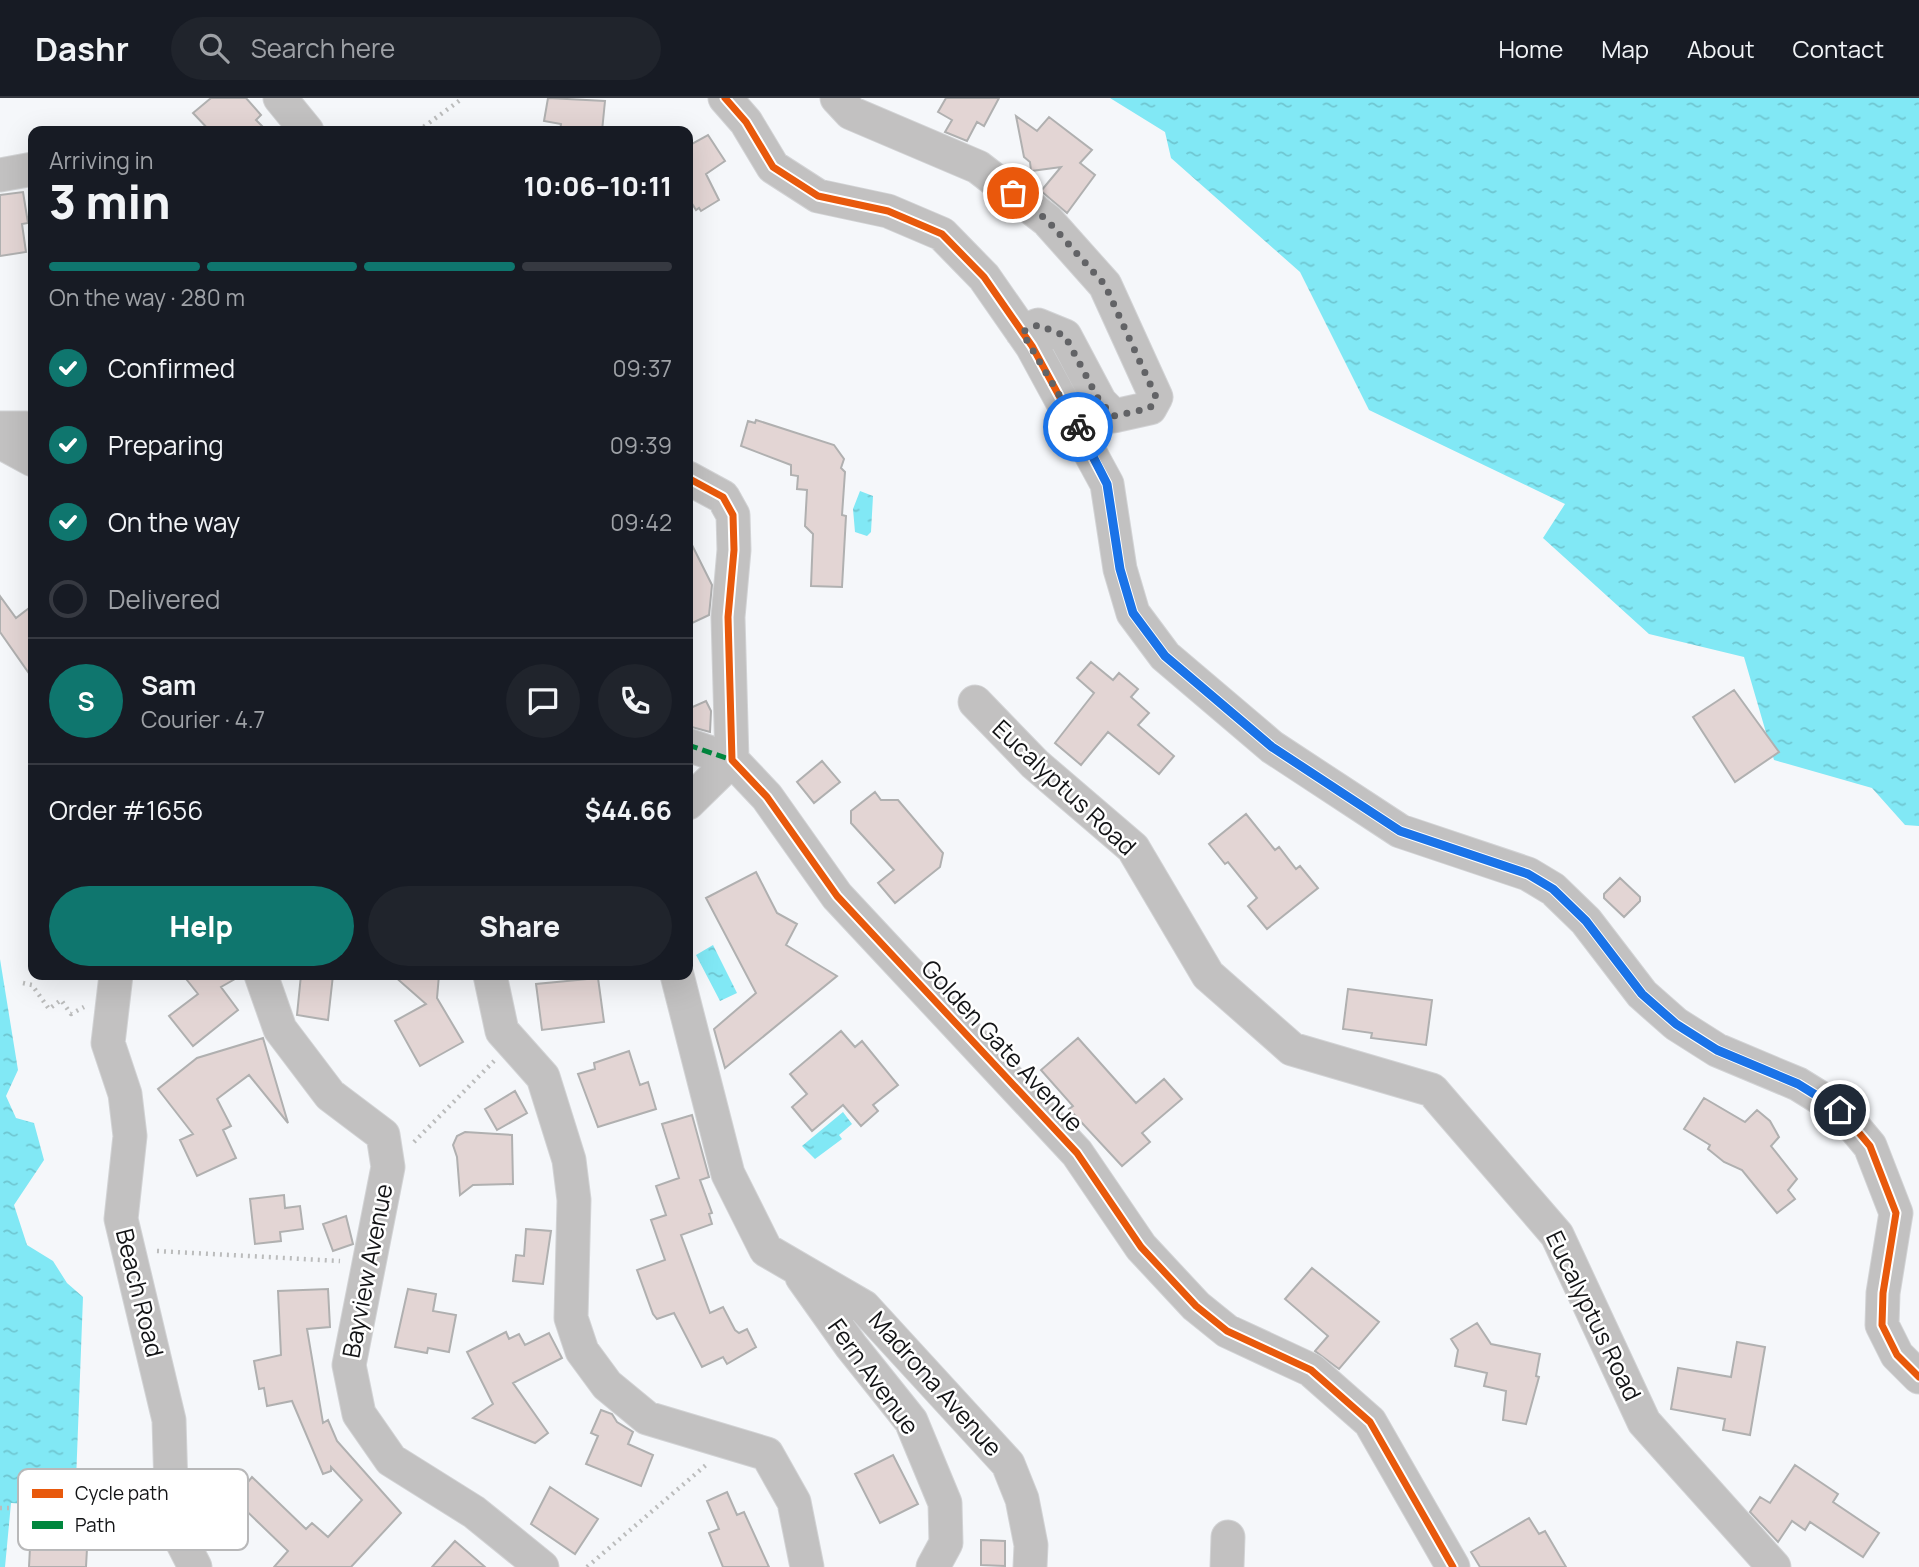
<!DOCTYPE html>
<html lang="en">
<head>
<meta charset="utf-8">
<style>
  body { margin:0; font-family:Manrope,sans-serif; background:#20242c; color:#f1f3f6; height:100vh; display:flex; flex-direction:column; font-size:26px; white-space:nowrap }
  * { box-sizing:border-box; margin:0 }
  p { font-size:23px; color:#9ea1a6 }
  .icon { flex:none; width:38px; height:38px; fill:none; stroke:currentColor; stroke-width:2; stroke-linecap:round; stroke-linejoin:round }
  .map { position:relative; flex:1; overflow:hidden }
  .details { position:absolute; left:28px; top:28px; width:665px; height:854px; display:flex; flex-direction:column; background:#171b24; border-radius:14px; box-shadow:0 7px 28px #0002 }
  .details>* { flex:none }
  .pin { position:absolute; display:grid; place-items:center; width:60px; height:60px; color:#fff; margin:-30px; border:4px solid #fff; border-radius:50%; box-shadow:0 2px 7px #0007 }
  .courier { position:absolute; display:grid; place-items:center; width:70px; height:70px; margin:-35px; border:5px solid #1a73e8; border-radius:50%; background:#fff; color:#222; box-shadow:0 2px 9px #0007 }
  .head em { font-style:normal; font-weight:800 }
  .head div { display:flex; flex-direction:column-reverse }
  .head { display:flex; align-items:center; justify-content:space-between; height:119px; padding:0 21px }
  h1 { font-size:46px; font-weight:800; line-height:52px }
  .bar { display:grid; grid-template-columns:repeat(4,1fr); gap:10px 7px; align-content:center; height:84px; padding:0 21px }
  .bar i { height:9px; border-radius:5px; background:#363941 }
  .bar .on { background:#0f766e }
  .bar p { grid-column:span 4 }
  .line { display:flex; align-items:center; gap:18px; padding:0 21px; border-top:2px solid #363941 }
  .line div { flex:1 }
  .round { display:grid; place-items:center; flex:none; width:74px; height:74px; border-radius:37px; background:#20242c }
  ol { padding:0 21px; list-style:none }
  li { display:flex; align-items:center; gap:21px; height:77px }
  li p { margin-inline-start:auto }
  li .icon { padding:7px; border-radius:50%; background:#0f766e; color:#fff; stroke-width:4 }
  li:last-child { color:#9ea1a6 }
  li i { width:38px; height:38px; border:4px solid #363941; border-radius:50% }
  .action { display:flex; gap:14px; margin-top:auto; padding:14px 21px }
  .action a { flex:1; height:80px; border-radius:42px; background:#0f766e; color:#fff; font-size:28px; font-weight:800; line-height:80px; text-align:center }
  .action a+a { background:#20242c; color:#f1f3f6 }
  header { display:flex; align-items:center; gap:42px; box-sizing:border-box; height:98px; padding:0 35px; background:#171b24; border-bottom:2px solid #363941 }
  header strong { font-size:33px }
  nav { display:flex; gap:38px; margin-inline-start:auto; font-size:24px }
  .search { width:490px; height:63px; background:#20242c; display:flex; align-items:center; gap:18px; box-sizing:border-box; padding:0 24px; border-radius:38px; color:#9ea1a6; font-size:26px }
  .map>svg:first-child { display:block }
  .water { fill:url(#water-ripples) }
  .building { fill:#e3d5d4; stroke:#b0b0b0; stroke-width:2 }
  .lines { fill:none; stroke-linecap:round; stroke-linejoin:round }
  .minor-casing { stroke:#d2d3d5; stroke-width:35 }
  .path { stroke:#bbbcbc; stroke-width:4.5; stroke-dasharray:2 5; stroke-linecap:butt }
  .minor { stroke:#c2c1c1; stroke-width:33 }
  .quiet { stroke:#00873e; stroke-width:5; stroke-dasharray:10 5; stroke-linecap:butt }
  .cycleway-casing { stroke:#fff; stroke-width:11 }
  .cycleway { stroke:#e8590c; stroke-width:7 }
  .done { stroke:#626366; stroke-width:7; stroke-dasharray:0 12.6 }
  .route { stroke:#1a73e8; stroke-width:9 }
  .labels { text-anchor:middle; stroke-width:5; stroke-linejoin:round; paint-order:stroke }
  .street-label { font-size:24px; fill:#131416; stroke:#fff }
  .key { fill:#fff; stroke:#b8b8b9; stroke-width:2 }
  .key-label { font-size:19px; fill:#131416 }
</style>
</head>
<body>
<header>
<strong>Dashr</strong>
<div class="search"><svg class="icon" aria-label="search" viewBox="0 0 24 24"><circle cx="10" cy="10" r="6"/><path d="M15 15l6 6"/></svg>Search here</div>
<nav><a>Home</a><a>Map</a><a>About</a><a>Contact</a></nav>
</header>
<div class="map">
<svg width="1919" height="1469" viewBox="0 0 1919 1469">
  <defs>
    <pattern id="water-ripples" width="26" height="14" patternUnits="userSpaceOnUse" patternTransform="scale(1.75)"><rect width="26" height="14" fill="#81e8f5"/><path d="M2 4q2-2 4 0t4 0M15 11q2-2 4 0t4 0" fill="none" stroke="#6fc6d1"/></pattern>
  </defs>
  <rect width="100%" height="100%" fill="#f5f7fa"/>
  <path class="water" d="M1110,0H1919V728L1905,727L1872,690L1774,662L1744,559L1649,536L1543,440L1565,406L1369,312L1300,174L1171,60L1165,34Z
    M860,393L873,398L871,434L867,438L855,434L853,411Z
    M713,847L737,895L720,903L696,857Z
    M0,861L18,972L6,998L16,1020L34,1025L44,1062L14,1107L27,1147L53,1163L67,1185L83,1199L75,1409L11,1405L5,1469H0Z
    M843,1014L852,1026L839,1037L842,1041L815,1061L802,1048Z"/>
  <path class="building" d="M211,0H246L261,17L256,22L267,33H210L193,15Z
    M548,0L605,3L602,33H560L561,26L544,23Z
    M946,0H999L984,28L977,24L967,43L945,34L952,22L938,14Z
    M1016,18L1037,33L1049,19L1092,52L1080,65L1095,77L1067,115L1041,93L1061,69L1031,73L1030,64L1024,59Z
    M708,37L725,63L706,76L719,102L701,113L699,110L696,112L688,99V48Z
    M23,94L28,125L22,126L26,154L0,158V97Z
    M756,322L834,347L844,361L841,370L845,374L842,417L846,418L842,489L811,488L813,436L805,428L807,392L797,391L798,378L791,377V367L741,348L748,323L755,325Z
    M688,439L712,487L709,517L688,527Z
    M0,498L16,520L33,507V581L0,534Z
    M1091,564L1113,582L1119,575L1138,591L1131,599L1149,615L1138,627L1174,658L1159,676L1108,634L1081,667L1055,645L1094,595L1077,580Z
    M1734,592L1779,654L1735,684L1693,619Z
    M706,603L711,613L710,634L688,628V611Z
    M822,663L840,684L814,705L797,684Z
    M875,694L881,702H898L943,755L940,769L895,805L878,785L894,772L851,725V713Z
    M1246,716L1275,752L1279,749L1296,771L1300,768L1318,790L1267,831L1248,808L1257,800L1228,764L1225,766L1209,746Z
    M756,774L777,815L797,826L786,847L837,878L725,970L714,931L756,895L706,800Z
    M1620,780L1640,799V803L1624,819L1604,800V796Z
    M183,877H242L221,889L238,912L193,948L169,918L198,896Z
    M301,877H333L328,922L297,917Z
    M393,877H439L437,900L463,944L420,968L395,923L426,906Z
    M598,880L604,924L542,932L536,886Z
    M1348,891L1432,902L1426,947L1371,940L1372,935L1343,931Z
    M841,933L855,949L862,943L898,987L873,1007L878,1013L861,1028L843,1007L812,1033L792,1009L807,996L790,976Z
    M263,940L288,1025L249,977L217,1001L231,1028L223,1032L236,1060L197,1078L180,1042L193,1036L158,991L197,960Z
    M1078,940L1136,1005L1164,981L1182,1001L1142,1035L1150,1044L1122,1068L1069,1011L1073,1008L1041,972Z
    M629,953L640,987L648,984L656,1011L598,1029L578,976L595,971L594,965Z
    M515,993L527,1015L497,1032L485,1011Z
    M1704,1000L1745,1024L1757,1012L1770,1023L1779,1039L1771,1048L1797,1081L1788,1092L1795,1101L1777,1115L1742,1072L1724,1064L1708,1051L1710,1047L1684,1031Z
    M692,1017L709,1079L700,1082L712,1115L709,1116L712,1126L681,1137L710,1215L723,1209L735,1232L739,1235L747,1231L756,1249L727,1266L723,1259L702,1269L674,1215L657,1221L653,1216L637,1172L665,1162L651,1122L666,1117L656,1088L679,1080L662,1026Z
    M465,1034L512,1037L513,1086L473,1087L460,1097L457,1059L453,1047L457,1038Z
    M284,1097L285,1110L300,1108L303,1131L280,1134L281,1143L255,1146L250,1101Z
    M346,1118L353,1146L333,1153L323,1126Z
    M526,1131L551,1133L543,1186L513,1183L516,1157L524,1158Z
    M1312,1170L1379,1224L1339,1271L1315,1253L1328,1238L1285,1201Z
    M328,1191L330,1229L307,1231L323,1325L328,1322L337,1343L401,1415L351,1469H274L288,1453L234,1401L252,1379L306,1431L312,1425L328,1439L362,1402L331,1369V1373L323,1376L292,1303L267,1308L264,1290L259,1291L254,1263L281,1257L278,1193Z
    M408,1191L436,1196L433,1213L456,1217L449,1254L428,1250L427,1255L395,1249Z
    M1477,1225L1491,1246L1540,1256L1536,1278L1539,1279L1526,1326L1503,1322L1506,1293L1484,1288L1487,1275L1455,1268L1458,1252L1451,1241Z
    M506,1234L509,1241L519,1236L525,1247L549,1235L562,1260L513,1285L548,1335L535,1345L473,1320L493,1306L467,1254Z
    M1737,1244L1765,1249L1750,1337L1723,1332L1725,1321L1671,1311L1678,1270L1731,1279Z
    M601,1312L612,1316L617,1324L633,1334L628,1346L653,1357L641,1388L586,1366L598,1338L591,1335Z
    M893,1357L918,1406L880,1425L855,1376Z
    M1795,1367L1838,1396L1833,1404L1879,1435L1863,1459L1810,1424L1805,1432L1792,1423L1778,1444L1750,1414L1760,1399L1770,1405Z
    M550,1389L598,1421L575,1456L531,1426Z
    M727,1394L737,1417L744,1414L769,1469H723L709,1435L719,1431L707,1403Z
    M1529,1420L1539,1436L1545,1433L1566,1469H1480L1471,1454Z
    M31,1430L88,1432L86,1469H29Z
    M981,1442L1005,1443V1468L981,1467Z
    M455,1443L485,1469H432Z"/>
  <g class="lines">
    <g class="minor-casing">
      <path id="minor" d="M280,0L307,33
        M725,0L746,24L773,69L818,98L888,113L942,136L984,179L1032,248L1107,386L1120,471L1133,515L1165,558L1272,649L1400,733L1528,776L1553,791L1586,823L1642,896L1676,926L1717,952L1798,986L1840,1012L1870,1048L1896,1115L1883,1195L1882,1227L1897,1257L1919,1279
        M837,0L851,15L978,69L1047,122L1105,187L1156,299L1150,310L1114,318L1100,304L1065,238L1038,227L1022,234
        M0,77L33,71
        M0,330H26L33,335
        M0,344L33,362
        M688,380L723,399L733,417L734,452L728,519L732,662L767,699L837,798L1077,1055L1141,1149L1196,1208L1227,1233L1311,1272L1370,1324L1453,1469
        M975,604L1035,666L1133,750L1208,877L1292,951L1432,992L1557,1137L1644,1324L1774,1469
        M688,647L732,662
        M688,705L732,662
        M116,877L108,945L125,996L130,1038L121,1121L169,1322L172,1424L195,1469
        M261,877L280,931L330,997L383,1037L388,1069L349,1267L359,1316L391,1362L474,1414L542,1469
        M490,877L502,933L543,979L569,1062L574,1102L571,1220L582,1253L607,1287L647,1320L767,1356L794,1404L807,1469
        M677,877L728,1076L766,1152L864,1209L1008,1366L1022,1401L1031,1447L1030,1469
        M802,1179L851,1248L911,1323L945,1405L946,1445L933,1469
        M1227,1469L1228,1439"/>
    </g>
    <path class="path" d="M418,33L463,0
      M23,885L32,887L49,911L61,902L71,916L84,909
      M414,1044L494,963
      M157,1153L340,1163
      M0,1410H10
      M587,1469L706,1367"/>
    <use href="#minor" class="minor"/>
    <path class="quiet" d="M688,647L732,662"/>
    <g class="cycleway-casing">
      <path id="cycleway" d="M725,0L746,24L773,69L818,98L888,113L942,136L984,179L1032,248L1107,386L1120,471L1133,515L1165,558L1272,649L1400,733L1528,776L1553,791L1586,823L1642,896L1676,926L1717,952L1798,986L1840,1012L1870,1048L1896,1115L1883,1195L1882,1227L1897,1257L1919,1279
        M688,380L723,399L733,417L734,452L728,519L732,662L767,699L837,798L1077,1055L1141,1149L1196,1208L1227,1233L1311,1272L1370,1324L1453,1469"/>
    </g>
    <use href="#cycleway" class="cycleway"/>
  </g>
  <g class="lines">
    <path class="done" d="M1013,95L1047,122L1105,187L1156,299L1150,310L1114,318L1100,304L1065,238L1038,227L1022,234L1078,329"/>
    <path class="route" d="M1078,329L1107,386L1120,471L1133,515L1165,558L1272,649L1400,733L1528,776L1553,791L1586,823L1642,896L1676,926L1717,952L1798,986L1840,1012"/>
  </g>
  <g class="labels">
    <g class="street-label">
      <text transform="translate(1064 690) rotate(43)" y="8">Eucalyptus Road</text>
      <text transform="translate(1002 948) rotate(47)" y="8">Golden Gate Avenue</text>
      <text transform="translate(368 1173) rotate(-79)" y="8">Bayview Avenue</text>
      <text transform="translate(139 1195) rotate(76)" y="8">Beach Road</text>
      <text transform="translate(1593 1218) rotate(64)" y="8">Eucalyptus Road</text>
      <text transform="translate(873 1279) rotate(54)" y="8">Fern Avenue</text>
      <text transform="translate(935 1286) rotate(48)" y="8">Madrona Avenue</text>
    </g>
  </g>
  <rect x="18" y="1371" width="230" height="81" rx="10" class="key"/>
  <rect x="32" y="1391" width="31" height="9" fill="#e8590c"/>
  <rect x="32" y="1423" width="31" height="8" fill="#00873e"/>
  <g class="key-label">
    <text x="75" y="1402">Cycle path</text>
    <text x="75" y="1434">Path</text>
  </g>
</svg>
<div class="pin" style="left:1013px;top:95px;background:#ea580c"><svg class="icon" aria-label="bag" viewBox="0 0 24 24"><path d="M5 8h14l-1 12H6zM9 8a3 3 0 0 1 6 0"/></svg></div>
<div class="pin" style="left:1840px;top:1012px;background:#1f2937"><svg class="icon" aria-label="home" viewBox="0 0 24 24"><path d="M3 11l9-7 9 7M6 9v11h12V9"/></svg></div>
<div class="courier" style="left:1078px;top:329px"><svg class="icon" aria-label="bike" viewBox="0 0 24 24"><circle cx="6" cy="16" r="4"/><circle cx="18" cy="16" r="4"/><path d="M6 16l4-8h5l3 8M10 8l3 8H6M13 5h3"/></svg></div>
<section class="details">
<div class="head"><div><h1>3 min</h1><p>Arriving in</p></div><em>10:06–10:11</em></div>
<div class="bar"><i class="on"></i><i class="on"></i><i class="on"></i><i></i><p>On the way · 280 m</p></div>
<ol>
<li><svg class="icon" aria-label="check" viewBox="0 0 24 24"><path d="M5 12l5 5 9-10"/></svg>Confirmed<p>09:37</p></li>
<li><svg class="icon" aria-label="check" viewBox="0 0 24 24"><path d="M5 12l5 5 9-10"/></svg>Preparing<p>09:39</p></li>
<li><svg class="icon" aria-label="check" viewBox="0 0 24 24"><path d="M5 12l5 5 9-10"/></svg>On the way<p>09:42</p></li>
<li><i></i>Delivered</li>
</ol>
<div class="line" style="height:126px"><b class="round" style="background:#0f766e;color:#fff">S</b><div><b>Sam</b><p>Courier · 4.7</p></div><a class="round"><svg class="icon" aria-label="chat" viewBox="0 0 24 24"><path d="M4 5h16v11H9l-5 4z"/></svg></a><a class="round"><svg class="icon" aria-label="phone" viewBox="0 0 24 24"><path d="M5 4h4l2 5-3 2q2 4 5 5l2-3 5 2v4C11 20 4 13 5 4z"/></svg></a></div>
<div class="line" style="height:91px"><div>Order #1656</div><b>$44.66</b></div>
<div class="action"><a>Help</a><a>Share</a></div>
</section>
</div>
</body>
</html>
